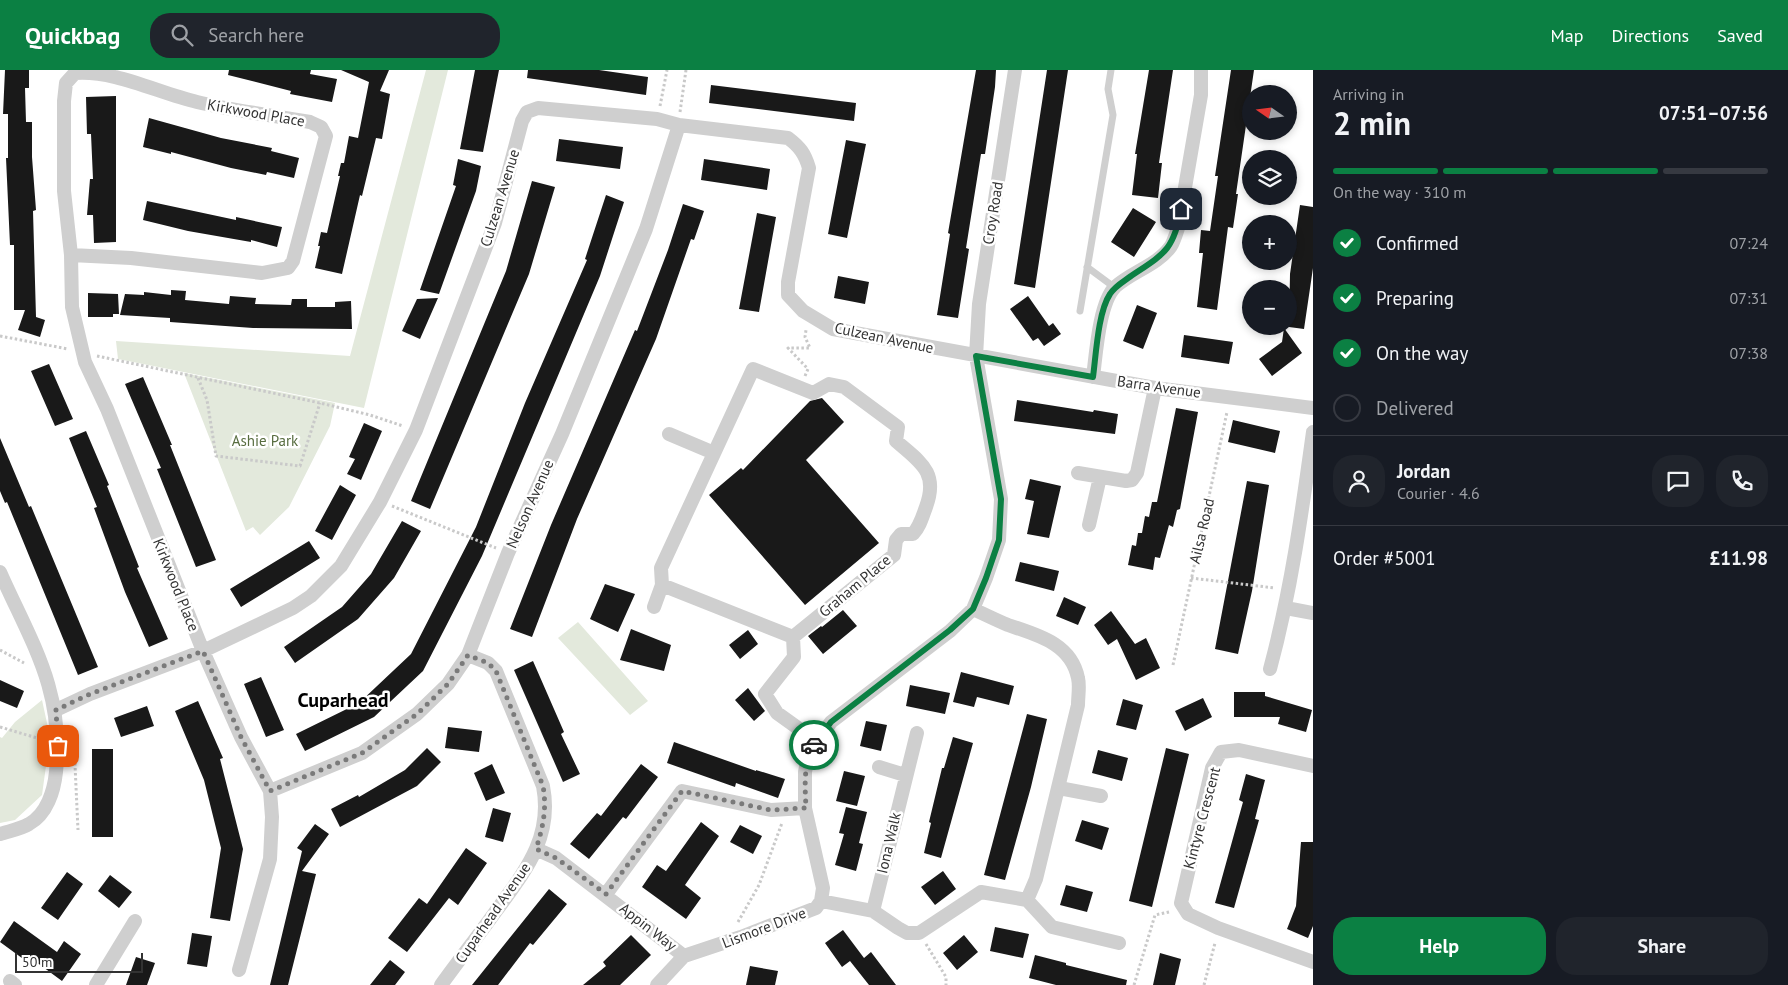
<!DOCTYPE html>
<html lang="en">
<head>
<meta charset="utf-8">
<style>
  body { margin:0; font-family:"PT Sans",sans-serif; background:#20242c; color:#f1f3f6; height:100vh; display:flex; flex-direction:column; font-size:19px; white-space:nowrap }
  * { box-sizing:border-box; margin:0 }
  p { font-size:16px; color:#9ea1a6 }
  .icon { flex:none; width:28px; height:28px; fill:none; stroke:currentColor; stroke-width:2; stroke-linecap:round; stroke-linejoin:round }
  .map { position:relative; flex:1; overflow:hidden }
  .side { display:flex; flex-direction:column; background:#171b24; width:475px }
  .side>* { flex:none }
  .needle { width:32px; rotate:284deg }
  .fabs { position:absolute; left:1242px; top:15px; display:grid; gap:10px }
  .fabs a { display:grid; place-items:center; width:55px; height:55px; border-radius:50%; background:#171b24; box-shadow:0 2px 8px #0003; font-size:25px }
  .scale { position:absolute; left:15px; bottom:12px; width:128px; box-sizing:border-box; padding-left:5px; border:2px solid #323232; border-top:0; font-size:14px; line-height:18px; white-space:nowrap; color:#323232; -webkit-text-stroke:4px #fff; paint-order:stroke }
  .pin { position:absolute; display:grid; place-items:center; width:42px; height:42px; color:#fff; margin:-21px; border-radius:10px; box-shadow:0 2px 8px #0006 }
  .courier { position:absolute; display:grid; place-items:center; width:50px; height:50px; margin:-25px; border:4px solid #0b8043; border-radius:50%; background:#fff; color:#222; box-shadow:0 1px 6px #0007 }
  .summary em { font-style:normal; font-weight:600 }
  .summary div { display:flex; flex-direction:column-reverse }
  .summary { display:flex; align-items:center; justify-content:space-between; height:85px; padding:0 20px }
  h1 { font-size:32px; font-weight:600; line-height:38px }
  .bar { display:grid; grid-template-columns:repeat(4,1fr); gap:8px 5px; align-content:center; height:60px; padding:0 20px }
  .bar i { height:6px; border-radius:4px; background:#363941 }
  .bar .current { background:#0b8043 }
  .bar p { grid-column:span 4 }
  .line { display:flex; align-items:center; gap:12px; padding:0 20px; border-top:1px solid #363941 }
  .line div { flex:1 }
  .round { display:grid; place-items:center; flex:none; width:52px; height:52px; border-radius:20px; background:#20242c }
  ol { padding:0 20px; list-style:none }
  li { display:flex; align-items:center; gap:15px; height:55px }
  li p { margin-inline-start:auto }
  li .icon { padding:5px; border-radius:50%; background:#0b8043; color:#fff; stroke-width:4 }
  li:last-child { color:#9ea1a6 }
  li i { width:28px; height:28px; border:2px solid #363941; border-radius:50% }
  .action { display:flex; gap:10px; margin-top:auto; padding:10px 20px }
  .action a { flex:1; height:58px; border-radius:20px; background:#0b8043; color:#fff; font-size:20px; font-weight:600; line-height:58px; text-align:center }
  .action a+a { background:#20242c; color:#f1f3f6 }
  header { display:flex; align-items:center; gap:30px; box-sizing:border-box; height:70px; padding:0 25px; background:#0b8043; color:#fff }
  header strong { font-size:24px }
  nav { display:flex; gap:28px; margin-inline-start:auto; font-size:18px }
  .search { width:350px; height:45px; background:#20242c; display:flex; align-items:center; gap:12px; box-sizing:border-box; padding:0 18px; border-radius:20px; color:#9ea1a6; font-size:19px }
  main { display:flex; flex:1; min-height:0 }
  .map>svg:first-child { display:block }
  .green { fill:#e3e9dc }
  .building { fill:#191919 }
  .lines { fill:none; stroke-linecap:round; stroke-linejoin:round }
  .path { stroke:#c9c9c9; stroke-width:3; stroke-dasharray:2.5 2.5; stroke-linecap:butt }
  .service { stroke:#cfcfcf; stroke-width:7 }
  .minor { stroke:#cfcfcf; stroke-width:14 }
  .done { stroke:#7a7a7a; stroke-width:5; stroke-dasharray:0 9 }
  .route { stroke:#0b8043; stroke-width:6 }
  .labels { text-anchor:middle; stroke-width:5; stroke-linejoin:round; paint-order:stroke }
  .street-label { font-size:15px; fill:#323232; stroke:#fff }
  .park-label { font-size:15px; fill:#586d40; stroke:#fff }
  .district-label { font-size:20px; font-weight:bold; fill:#000; stroke:#fff }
</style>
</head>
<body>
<header>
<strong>Quickbag</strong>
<div class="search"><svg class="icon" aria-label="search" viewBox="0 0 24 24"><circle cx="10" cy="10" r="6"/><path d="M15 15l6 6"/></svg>Search here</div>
<nav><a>Map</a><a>Directions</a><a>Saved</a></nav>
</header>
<main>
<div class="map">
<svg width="1313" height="915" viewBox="0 0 1313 915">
  <rect width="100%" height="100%" fill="#fff"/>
  <path class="green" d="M426,0H448L364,338L118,289L116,271L350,286Z
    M184,303L335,333L330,356L289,437L260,465L253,457L246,461Z
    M578,552L648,631L630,645L558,568Z
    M42,630L50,667L42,725L15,750L0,753V667L2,668L15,652Z"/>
  <path class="building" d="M5,0H29V18H25L26,52H32V87L36,140L33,141L36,247L45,250L40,267L18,260L25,240H14V175H10L6,88H8V44H3Z
    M229,0H311L310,4L337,9L332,32L290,24L291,21L228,5Z
    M341,0H389L380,21L390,24L382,69L376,68L362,126L360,125L342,204L315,198L320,176H318L321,162L327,163L340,106H338L341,93H344L349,66L358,68L369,12Z
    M475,0H499L483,82L460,79Z
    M528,0H599L648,7L646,25L527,8Z
    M976,0H996L995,17L985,84H981L966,178L969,179L958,248L937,245L950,164L948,163Z
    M1047,0H1068L1035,218L1014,214Z
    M1149,0H1173L1159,93H1162L1158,128L1132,125L1137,84H1135Z
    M1231,0H1254L1236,124H1238L1233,158L1228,157L1217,240L1197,237L1203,183H1199L1201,160L1210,161L1218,106H1215Z
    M711,15L856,33L854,51L709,33Z
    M116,26V172L94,173L93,145H87L90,109H93L91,64H87L86,27Z
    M149,48L221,68L272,78L271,81L299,88L294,108L267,102L266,105L231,98L171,82V84L143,77Z
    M559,69L623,77L620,99L556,91Z
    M846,70L866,74L847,168L828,164Z
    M458,89L481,96L476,121L439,224L420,220L456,116L453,115Z
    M704,89L770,99L767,120L701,110Z
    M532,111L555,117L529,204L430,439L411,431L506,201Z
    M606,125L624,132L600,206L482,486L423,601L374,647L305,681L296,664L359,633L411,584L476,457L525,333L587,190L585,189Z
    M147,131L236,150V147L282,157L277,177L251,170V172L188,161L143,150Z
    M683,134L704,141L694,170L691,169L656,269L577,449L532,567L510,559L551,455L635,260L637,261L668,180Z
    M1300,135L1313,137V198L1304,259L1289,257L1290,204Z
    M1133,138L1156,152L1134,187L1111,172Z
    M757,143L776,147L759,242L739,239Z
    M838,206L869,212L865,234L834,228Z
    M171,220L186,221L185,230L229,234L230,226L256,228L255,234L291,235L292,229H307V237H335V232L351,231L352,259L253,258L170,252V248L120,245L125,224L144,225V222L171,225Z
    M88,223L118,224L119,244H113V247H88Z
    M1028,226L1049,256L1053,253L1061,264L1044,276L1038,268L1033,271L1010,239Z
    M438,228L420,269L402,261L417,229Z
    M1137,235L1157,243L1143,279L1123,271Z
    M1284,258L1302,283L1272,306L1259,289L1282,272Z
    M1184,265L1233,272L1229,294L1181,287Z
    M49,294L73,349L55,356L31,301Z
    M143,307L172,375H170L216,490L196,497L157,399L161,398L125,314Z
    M822,328L844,352L806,390L879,473L805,535L709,425L741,398L743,400L810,331Z
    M1017,330L1093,342L1094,340L1118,344L1115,364L1014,351Z
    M1176,338L1198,342L1180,439L1177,440L1173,457L1169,455L1160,488L1155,487L1153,500L1128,495L1132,475L1136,476L1138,463H1142L1145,446L1149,447L1152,432H1157Z
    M1233,350L1280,361L1275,383L1228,372Z
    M364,353L382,361L361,410L347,404L355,389L349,387Z
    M86,361L109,415L107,416L139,497L137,498L168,569L149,577L125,522L94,438L97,437L69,368Z
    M0,368L29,437L31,436L98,597L78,605L7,432L5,433L0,421Z
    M1030,409L1061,416L1049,468L1027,464L1034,431L1025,429Z
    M1247,411L1269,415L1252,521L1238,584L1215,579Z
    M340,415L356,425L332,470L315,461Z
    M402,451L421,461L394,508L358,549L295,593L284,577L342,537L371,504Z
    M309,471L320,488L241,537L230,519Z
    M1020,492L1059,501L1054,521L1015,511Z
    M605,514L635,524L618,562L590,549Z
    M1064,527L1086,537L1078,555L1056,546Z
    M843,540L857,556L823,584L808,566L821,556L822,557Z
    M1111,541L1135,574L1146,568L1160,598L1136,610L1117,569L1108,575L1094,555Z
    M631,559L671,575L664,601L620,590Z
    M748,560L758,574L740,589L729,575Z
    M533,591L564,662L561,664L580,704L563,712L514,600Z
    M961,602L1014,616L1009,635L977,627L974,637L953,632Z
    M261,607L284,660L266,667L244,614Z
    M0,610L24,621L17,638L0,631Z
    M910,615L950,623L945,644L906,636Z
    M748,618L765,641L754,651L735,630Z
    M1234,622H1265V626L1312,640L1306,662L1278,654L1280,647H1234Z
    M1203,628L1212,647L1185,661L1175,641Z
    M1123,629L1143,635L1136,660L1116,655Z
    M198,631L223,688L220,689L243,779L230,851L210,848L221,778L204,710L175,641Z
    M147,636L154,656L121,667L114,648Z
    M1027,644L1047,649L1031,717L1005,810L984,805Z
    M866,651L887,655L881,681L860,676Z
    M448,657L482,661L479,682L445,678Z
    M953,667L973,673L941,788L924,783L931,753L929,752L942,698H944Z
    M674,672L756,701V700L785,709L778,728L736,713L735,717L667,693Z
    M427,678L441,692L417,716L340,757L331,739L358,725L359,727L405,700Z
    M1166,678L1189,684L1152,837L1129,831Z
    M92,679H113V767H92Z
    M1098,680L1128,688L1122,711L1092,703Z
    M492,694L505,723L486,731L474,703Z
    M641,694L658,707L626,749L623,747L589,789L570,774L597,743L601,746Z
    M844,701L865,706L857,736L836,731Z
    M1246,704L1265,710L1255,749L1259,750L1234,838L1215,833L1243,732L1239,730Z
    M846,737L867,742L859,773L863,774L856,801L835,795L844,764L839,763Z
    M493,738L511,743L503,772L485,767Z
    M1082,750L1109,758L1102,780L1075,771Z
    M701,752L719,766L685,815L701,828L686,849L642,817L657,795L666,801Z
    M315,754L329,764L302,801L316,804L288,915H270L302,781L297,778Z
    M740,755L762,766L753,784L730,772Z
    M1301,772H1313V856L1308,868L1287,859L1296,836Z
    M466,778L487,793L458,835L449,828L407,882L388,868L419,828L427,834Z
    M943,801L956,819L935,835L921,817Z
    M67,802L83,814L58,850L41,838Z
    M110,805L132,822L119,838L98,821Z
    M1066,815L1093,822L1087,842L1060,835Z
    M549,819L567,834L533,875L530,873L498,915H472Z
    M14,851L57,882L64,871L81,884L62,911L28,886L26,891L0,872Z
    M995,857L1029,864L1023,888L990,881Z
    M843,860L864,888L871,882L896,915H869L850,891L842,897L825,873Z
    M192,863L212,866L207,897L187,894Z
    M631,865L651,885L620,915H583L606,896L603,892Z
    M964,865L978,882L957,900L943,883Z
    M1160,883L1181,889L1175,915H1153Z
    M1035,885L1066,893V895L1127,910L1126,915H1056L1029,908Z
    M136,887L155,893L147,915H126Z
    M390,890L405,902L395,915H370Z
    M750,896L778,901L775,915H746Z"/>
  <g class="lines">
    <path class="path" d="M660,36L667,0
      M680,42L686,0
      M0,266L68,279
      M97,286L320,333L370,345L403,356
      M805,306L808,299L788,278H810L805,267L806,260
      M198,308L207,330L216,386L300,396L320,333
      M392,436L496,478
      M1191,508L1275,518
      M0,580L24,593
      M1173,595L1227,342
      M0,657L37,668L42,662
      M74,673L78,760
      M738,852L759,815L782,753
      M926,874L946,907V915
      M1134,915L1155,845L1169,842
      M1204,915L1215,873"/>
    <path class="service" d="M1087,197L1114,217
      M1080,241L1113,45L1108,19L1111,0"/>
    <path class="minor" d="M71,185L131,188L262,203L288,198L293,191L326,66L321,57L310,52C272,45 234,41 197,32C158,23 115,0 75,3L66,13L64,31V121L71,185L72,237L85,292L107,339L203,581L241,667L270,721L272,747L270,789L239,900
      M1093,307C1096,285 1099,233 1115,217C1131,202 1158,195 1171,176C1174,171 1176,164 1178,158L1201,25V0
      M669,364L714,383
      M1078,403L1126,411L1132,410L1137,403L1155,318
      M1089,455L1100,407
      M0,502C32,574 64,620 56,702C54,721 47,744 29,754C21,759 9,761 0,764
      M662,515L793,567
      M654,537L662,515L661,498L753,299L813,323L829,314L844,317L898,357L896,371C920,392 939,402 926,437C922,448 920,456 913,464H901L896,470L894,485L793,567L794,587L765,624L777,643L816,671
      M1286,538L1313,543
      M973,539C984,544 996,550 1008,555C1037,565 1071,573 1078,608C1080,616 1078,626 1078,635L1036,809L1027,830
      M1270,599C1291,521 1302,442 1313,362
      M56,640L90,624L203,581L293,538L311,526L341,496L380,432L416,360L495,153L522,51L527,42L538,38L657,49L679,55L788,68C800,77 805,84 809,98L788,212V225L803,241L833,259L1155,318L1313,338
      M1313,696L1239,680L1221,682L1212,698L1181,833L1188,844L1218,858L1313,892
      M879,697L905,705
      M1059,718L1101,726
      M270,721L362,683L417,644L448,614L468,585L508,483L562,364L646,159L679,55
      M536,779L556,788L684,886
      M606,824L682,721L771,740L805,738
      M1027,830L1052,857L1119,873
      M821,831L873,841L898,858L907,863H919L981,822L1027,830
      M873,841L917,663
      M10,911L15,915
      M96,915L135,851
      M441,915C459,890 478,866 496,841C525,801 553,768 543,716L496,601L488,593L468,585
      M657,915L684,886L741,867L816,838L821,831L823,818L805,738V702L809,683L831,652L950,561L973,539L986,508L999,470L1001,429L976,286L979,234L1015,0"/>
  </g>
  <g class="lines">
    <path class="done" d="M58,676L56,640L90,624L203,581L241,667L270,721L362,683L417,644L448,614L468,585L488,593L496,601L543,716C547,739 543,757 536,779L556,788L606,824L682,721L771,740L806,738C805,716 803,694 814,675"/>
    <path class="route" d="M814,675L831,652L950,560L973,539L986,508L999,470L1001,429L976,286L1093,307C1096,285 1098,242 1110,224C1115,216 1123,212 1131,206C1164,184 1174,180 1181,139"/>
  </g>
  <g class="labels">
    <g class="street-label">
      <text transform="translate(256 43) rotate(10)" y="5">Kirkwood Place</text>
      <text transform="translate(500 128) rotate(-73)" y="5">Culzean Avenue</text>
      <text transform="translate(993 143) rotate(-81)" y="5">Croy Road</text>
      <text transform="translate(884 268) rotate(12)" y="5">Culzean Avenue</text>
      <text transform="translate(1159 317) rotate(8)" y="5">Barra Avenue</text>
      <text transform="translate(530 434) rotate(-66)" y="5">Nelson Avenue</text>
      <text transform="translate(1202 461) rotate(-77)" y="5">Ailsa Road</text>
      <text transform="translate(176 515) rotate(68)" y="5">Kirkwood Place</text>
      <text transform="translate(855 516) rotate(-40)" y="5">Graham Place</text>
      <text transform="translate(1202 748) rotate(-75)" y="5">Kintyre Crescent</text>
      <text transform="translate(889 773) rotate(-77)" y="5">Iona Walk</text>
      <text transform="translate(493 843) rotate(-55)" y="5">Cuparhead Avenue</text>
      <text transform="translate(648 857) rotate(38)" y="5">Appin Way</text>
      <text transform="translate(764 858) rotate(-21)" y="5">Lismore Drive</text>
    </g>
    <g class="park-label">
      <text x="265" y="376">Ashie Park</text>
    </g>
    <g class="district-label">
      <text x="343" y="637">Cuparhead</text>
    </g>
  </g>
</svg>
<div class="fabs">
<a><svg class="needle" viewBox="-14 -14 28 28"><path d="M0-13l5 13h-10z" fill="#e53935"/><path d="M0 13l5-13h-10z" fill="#9ea1a6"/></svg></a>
<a><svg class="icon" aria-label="layers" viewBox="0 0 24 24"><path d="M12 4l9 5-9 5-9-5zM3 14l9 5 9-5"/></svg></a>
<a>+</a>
<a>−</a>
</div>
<div class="scale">50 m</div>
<div class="pin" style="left:58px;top:676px;background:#ea580c"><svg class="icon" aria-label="bag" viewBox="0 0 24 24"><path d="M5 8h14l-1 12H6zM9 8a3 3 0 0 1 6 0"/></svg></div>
<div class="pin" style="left:1181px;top:139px;background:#1f2937"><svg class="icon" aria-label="home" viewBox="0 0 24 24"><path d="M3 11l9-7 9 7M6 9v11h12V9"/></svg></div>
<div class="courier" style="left:814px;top:675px"><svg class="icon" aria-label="car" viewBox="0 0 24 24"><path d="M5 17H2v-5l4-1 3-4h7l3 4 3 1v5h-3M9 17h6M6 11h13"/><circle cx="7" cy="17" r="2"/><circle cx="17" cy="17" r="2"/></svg></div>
</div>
<section class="side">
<div class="summary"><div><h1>2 min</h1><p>Arriving in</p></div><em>07:51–07:56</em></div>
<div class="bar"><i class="current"></i><i class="current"></i><i class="current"></i><i></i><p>On the way · 310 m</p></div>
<ol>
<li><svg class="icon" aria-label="check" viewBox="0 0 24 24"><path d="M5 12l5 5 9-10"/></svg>Confirmed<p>07:24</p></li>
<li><svg class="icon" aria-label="check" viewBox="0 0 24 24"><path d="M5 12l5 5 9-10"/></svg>Preparing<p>07:31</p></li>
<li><svg class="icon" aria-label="check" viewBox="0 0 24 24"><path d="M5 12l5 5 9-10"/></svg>On the way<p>07:38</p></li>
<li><i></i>Delivered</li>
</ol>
<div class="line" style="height:90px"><a class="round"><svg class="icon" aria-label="person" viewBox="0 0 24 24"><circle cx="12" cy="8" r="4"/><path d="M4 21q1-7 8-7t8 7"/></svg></a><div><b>Jordan</b><p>Courier · 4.6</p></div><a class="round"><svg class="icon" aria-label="chat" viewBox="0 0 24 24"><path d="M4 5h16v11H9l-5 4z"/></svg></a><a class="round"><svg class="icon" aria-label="phone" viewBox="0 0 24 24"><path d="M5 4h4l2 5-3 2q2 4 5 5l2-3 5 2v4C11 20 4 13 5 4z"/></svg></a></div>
<div class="line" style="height:65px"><div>Order #5001</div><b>£11.98</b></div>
<div class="action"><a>Help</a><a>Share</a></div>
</section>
</main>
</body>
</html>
